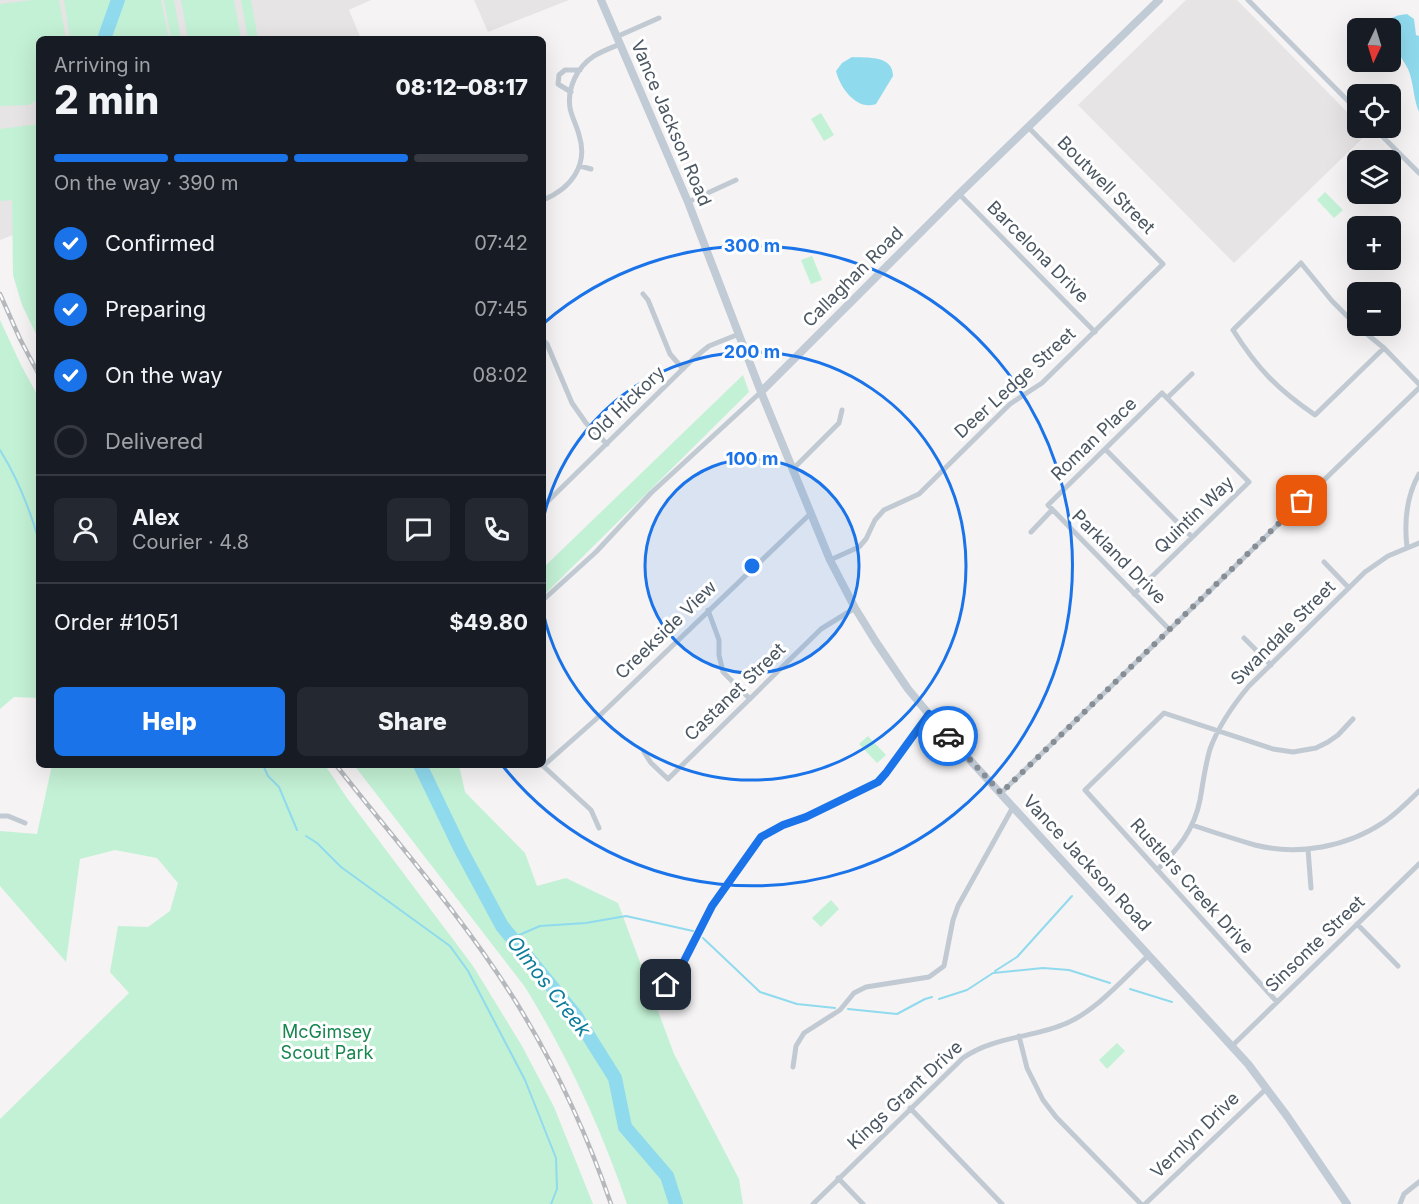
<!DOCTYPE html>
<html lang="en">
<head>
<meta charset="utf-8">
<style>
  body { margin:0; font-family:Inter,sans-serif; background:#242831; color:#f1f3f6; height:100vh; display:flex; flex-direction:column; font-size:22px; white-space:nowrap }
  * { box-sizing:border-box; margin:0 }
  p { font-size:20px; color:#9ea1a6 }
  .icon { flex:none; width:33px; height:33px; fill:none; stroke:currentColor; stroke-width:2; stroke-linecap:round; stroke-linejoin:round }
  .map { position:relative; flex:1; overflow:hidden }
  .side { position:absolute; left:36px; top:36px; width:510px; height:732px; display:flex; flex-direction:column; background:#171b24; border-radius:9px; box-shadow:0 6px 24px #0002 }
  .side>* { flex:none }
  .needle { width:39px; rotate:184deg }
  .controls { position:absolute; left:1347px; top:18px; display:grid; gap:12px }
  .controls a { display:grid; place-items:center; width:54px; height:54px; border-radius:9px; background:#171b24; box-shadow:0 6px 24px #0002; font-size:30px }
  .pin { position:absolute; display:grid; place-items:center; width:51px; height:51px; color:#fff; margin:-26px; border-radius:12px; box-shadow:0 3px 9px #0006 }
  .courier { position:absolute; display:grid; place-items:center; width:60px; height:60px; margin:-30px; border:4px solid #1a73e8; border-radius:50%; background:#fff; color:#222; box-shadow:0 2px 8px #0007 }
  .headline em { font-style:normal; font-weight:800 }
  .headline div { display:flex; flex-direction:column-reverse }
  .headline { display:flex; align-items:center; justify-content:space-between; height:102px; padding:0 18px }
  h1 { font-size:39px; font-weight:800; line-height:45px }
  .bar { display:grid; grid-template-columns:repeat(4,1fr); gap:9px 6px; align-content:center; height:72px; padding:0 18px }
  .bar i { height:8px; border-radius:4px; background:#363941 }
  .bar .active { background:#1a73e8 }
  .bar p { grid-column:span 4 }
  .line { display:flex; align-items:center; gap:15px; padding:0 18px; border-top:2px solid #363941 }
  .line div { flex:1 }
  .round { display:grid; place-items:center; flex:none; width:63px; height:63px; border-radius:9px; background:#242831 }
  ol { padding:0 18px; list-style:none }
  li { display:flex; align-items:center; gap:18px; height:66px }
  li p { margin-inline-start:auto }
  li .icon { padding:6px; border-radius:50%; background:#1a73e8; color:#fff; stroke-width:4 }
  li:last-child { color:#9ea1a6 }
  li i { width:33px; height:33px; border:3px solid #363941; border-radius:50% }
  .button { display:flex; gap:12px; margin-top:auto; padding:12px 18px }
  .button a { flex:1; height:69px; border-radius:9px; background:#1a73e8; color:#fff; font-size:24px; font-weight:800; line-height:69px; text-align:center }
  .button a+a { background:#242831; color:#f1f3f6 }
  .map>svg:first-child { display:block }
  .education { fill:#e6e4e5 }
  .green { fill:#c3f1d5 }
  .water { fill:#90daee }
  .lines { fill:none; stroke-linecap:round; stroke-linejoin:round }
  .stream { stroke:#90daee; stroke-width:2 }
  .river { stroke:#90daee; stroke-width:14 }
  .minor { stroke:#c1cad2; stroke-width:5 }
  .secondary { stroke:#c1cbd6; stroke-width:8 }
  .rail-casing { stroke:#b5b8bd; stroke-width:4.5 }
  .rail { stroke:#fff; stroke-width:2; stroke-dasharray:7; stroke-linecap:butt }
  .done { stroke:#868d94; stroke-width:6; stroke-dasharray:0 10.8 }
  .route { stroke:#1a73e8; stroke-width:8 }
  .ring { fill:none; stroke:#1a73e8; stroke-width:3 }
  .labels { text-anchor:middle; stroke-width:6; stroke-linejoin:round; paint-order:stroke }
  .street-label { font-size:18px; fill:#4a5661; stroke:#fff }
  .park-label { font-size:18px; fill:#17864f; stroke:#fff }
  .water-label { font-size:20px; font-style:italic; fill:#0c7c9b; stroke:#fff }
  .centre { fill:#1a73e8; stroke:#fff; stroke-width:3 }
  .ring-label { font-size:18px; text-anchor:middle; font-weight:bold; fill:#1a73e8; stroke:#fff; stroke-width:6; stroke-linejoin:round; paint-order:stroke }
</style>
</head>
<body>
<div class="map">
<svg width="1419" height="1204" viewBox="0 0 1419 1204">
  <rect width="100%" height="100%" fill="#f5f3f3"/>
  <path class="education" d="M0,0H371L349,10L361,39H39V225L0,240Z
    M474,0H569L488,32Z
    M1186,0H1237L1357,122L1358,128H1363L1368,133L1234,263L1078,105Z"/>
  <path class="green" d="M33,0H59L66,39H39V99L29,105L0,106V4Z
    M64,0H161L169,39H70Z
    M164,0H174L181,39H171Z
    M181,0H234L241,39H188Z
    M241,0H251L258,39H248Z
    M821,113L834,135L824,141L811,119Z
    M39,124V340L22,305L13,275L12,200L0,201V129Z
    M1325,192L1343,210L1334,218L1317,200Z
    M812,256L822,280L811,284L801,260Z
    M0,320L21,365L39,398V698L14,697L0,709Z
    M743,375L749,392L543,596V568Z
    M868,736L886,755L877,763L859,744Z
    M932,737L950,756L942,764L924,745Z
    M52,765H325L347,798L473,966L522,1046L554,1107L593,1204H0V1119L129,993L110,972L118,926L148,927L170,911L178,883L157,858L115,850L80,859L66,962L0,886V831L37,834Z
    M354,765H459L465,792L525,853L537,886L566,878L618,903L674,1054L739,1179L743,1204H627C601,1128 567,1055 525,987Z
    M831,900L839,909L821,927L812,918Z
    M1117,1043L1125,1051L1107,1069L1099,1060Z"/>
  <path class="water" d="M1407,14L1414,19L1416,35L1419,36V112C1413,98 1414,83 1408,69C1401,55 1390,44 1390,28H1386L1384,25C1389,17 1398,15 1407,14Z
    M852,57C867,58 893,55 893,76L876,104C857,111 840,88 836,71L842,63Z"/>
  <g class="lines">
    <path class="stream" d="M0,450C17,477 30,510 39,541
      M263,765L268,776L279,787L297,830
      M306,836L317,843L341,867L450,946L468,971L525,1080L556,1158L557,1189L551,1204
      M512,938L540,926L586,923L626,916L693,931
      M703,938L760,992L797,1004L835,1008
      M995,971L1017,957L1072,896
      M1130,989L1172,1002
      M939,999L967,990L993,973L1043,968L1069,970L1110,983
      M848,1009L897,1014L925,999L932,997"/>
    <path class="river" d="M104,39L118,0
      M420,765L460,848L502,926L576,1016L615,1078L625,1127L667,1176L676,1204"/>
    <path class="minor" d="M1248,0L1358,111
      M616,37L659,18
      M571,92L558,84L559,75L565,70H580
      M1374,128L1419,173
      M580,166L591,169
      M959,194L1095,332
      M543,200C570,189 589,166 579,135C577,126 572,118 570,108C567,88 577,67 594,56C602,51 611,48 620,44
      M688,202L736,180
      M643,294L648,300L670,354L683,369
      M543,340L547,344L572,403L586,423L607,444
      M1384,348L1315,415C1277,389 1257,368 1233,330L1301,263L1332,301L1356,325L1384,348L1419,384
      M1167,398L1192,374
      M1106,450L1192,537
      M792,470L839,423L842,410
      M543,506L694,358L709,346L739,334
      M1031,532L1052,510
      M1407,547C1404,521 1406,497 1419,474
      M830,560L859,547L866,539L875,520L884,510L919,494L1010,404L1042,383L1163,264L1028,127
      M1324,562L1349,588
      M1134,594L1249,482L1162,393L1048,505L1169,629
      M543,600L596,552L651,493L761,392
      M708,610L719,640V655L723,672L750,699
      M1244,638L1271,665
      M644,752L651,763L668,779L821,629L855,608
      M542,765L591,810L599,828
      M543,766L595,720L810,514
      M1001,793L1419,388
      M0,816H8L25,823
      M1192,825C1213,832 1234,839 1255,845C1298,856 1347,847 1384,822C1397,813 1408,802 1419,791
      M1308,849L1311,888
      M1157,870C1178,849 1194,830 1200,800C1203,783 1205,766 1210,749C1219,725 1233,705 1249,686L1365,572L1388,556L1419,543
      M1357,924L1398,966
      M666,985L681,967L705,918L754,845L770,831L783,825L795,821L878,782L886,773L929,714
      M1277,1002L1085,790L1164,713L1273,749L1293,752L1316,748L1328,742L1338,735L1353,719
      M1019,1036L1027,1068L1043,1100L1056,1117L1141,1204
      M1232,1046L1419,864
      M793,1067L796,1046L804,1033L840,1010L854,993L866,987L929,977L944,966L953,920L958,906L1013,807
      M910,1108L1002,1204
      M838,1178L863,1204
      M813,1204L963,1058C994,1036 1034,1038 1067,1023C1097,1010 1125,977 1149,955
      M1145,1204L1267,1088
      M1400,1204L1404,1194L1419,1182"/>
    <path class="secondary" d="M601,0L688,202L761,392L830,560L855,608L876,642L908,689L937,724L1248,1064L1287,1116L1347,1204
      M761,392L959,194L1159,0"/>
    <g class="rail-casing">
      <path id="rail" d="M0,294L20,339L39,375
        M336,765C397,843 464,918 516,1002C555,1065 587,1134 611,1204"/>
    </g>
    <use href="#rail" class="rail"/>
  </g>
  <g class="lines">
    <path class="done" d="M948,736L1001,793L1302,501"/>
    <path class="route" d="M666,985L681,967L712,906L761,837L783,825L806,817L878,782L886,773L929,714L948,736"/>
  </g>
  <circle cx="752" cy="566" r="107" fill="#1a73e8" fill-opacity=".12"/>
  <g class="ring">
    <circle cx="752" cy="566" r="107"/>
    <path d="M543 520A214 214 0 1 1 543 612"/>
    <path d="M544 323A320 320 0 1 1 502 765"/>
  </g>
  <g class="labels">
    <g class="street-label">
      <text transform="translate(671 123) rotate(67)" y="6">Vance Jackson Road</text>
      <text transform="translate(1106 185) rotate(45)" y="6">Boutwell Street</text>
      <text transform="translate(1038 252) rotate(45)" y="6">Barcelona Drive</text>
      <text transform="translate(853 277) rotate(-45)" y="6">Callaghan Road</text>
      <text transform="translate(1015 383) rotate(-42)" y="6">Deer Ledge Street</text>
      <text transform="translate(626 404) rotate(-44)" y="6">Old Hickory</text>
      <text transform="translate(1094 439) rotate(-44)" y="6">Roman Place</text>
      <text transform="translate(1194 515) rotate(-44)" y="6">Quintin Way</text>
      <text transform="translate(1119 557) rotate(45)" y="6">Parkland Drive</text>
      <text transform="translate(666 630) rotate(-44)" y="6">Creekside View</text>
      <text transform="translate(1283 633) rotate(-45)" y="6">Swandale Street</text>
      <text transform="translate(735 692) rotate(-44)" y="6">Castanet Street</text>
      <text transform="translate(1087 863) rotate(47)" y="6">Vance Jackson Road</text>
      <text transform="translate(1192 886) rotate(48)" y="6">Rustlers Creek Drive</text>
      <text transform="translate(1315 944) rotate(-44)" y="6">Sinsonte Street</text>
      <text transform="translate(905 1095) rotate(-43)" y="6">Kings Grant Drive</text>
      <text transform="translate(1195 1135) rotate(-44)" y="6">Vernlyn Drive</text>
    </g>
    <g class="park-label">
      <text x="327" y="1038">McGimsey<tspan x="327" dy="21">Scout Park</tspan></text>
    </g>
    <g class="water-label">
      <text transform="translate(549 986) rotate(52)" y="7">Olmos Creek</text>
    </g>
  </g>
  <circle cx="752" cy="566" r="9" class="centre"/>
  <g class="ring-label">
    <text x="752" y="252">300 m</text>
    <text x="752" y="358">200 m</text>
    <text x="752" y="465">100 m</text>
  </g>
</svg>
<div class="controls">
<a><svg class="needle" viewBox="-14 -14 28 28"><path d="M0-13l5 13h-10z" fill="#e53935"/><path d="M0 13l5-13h-10z" fill="#9ea1a6"/></svg></a>
<a><svg class="icon" aria-label="locate" viewBox="0 0 24 24"><circle cx="12" cy="12" r="6"/><path d="M12 2v4M12 18v4M2 12h4M18 12h4"/></svg></a>
<a><svg class="icon" aria-label="layers" viewBox="0 0 24 24"><path d="M12 4l9 5-9 5-9-5zM3 14l9 5 9-5"/></svg></a>
<a>+</a>
<a>−</a>
</div>
<div class="pin" style="left:1302px;top:501px;background:#ea580c"><svg class="icon" aria-label="bag" viewBox="0 0 24 24"><path d="M5 8h14l-1 12H6zM9 8a3 3 0 0 1 6 0"/></svg></div>
<div class="pin" style="left:666px;top:985px;background:#1f2937"><svg class="icon" aria-label="home" viewBox="0 0 24 24"><path d="M3 11l9-7 9 7M6 9v11h12V9"/></svg></div>
<div class="courier" style="left:948px;top:736px"><svg class="icon" aria-label="car" viewBox="0 0 24 24"><path d="M5 17H2v-5l4-1 3-4h7l3 4 3 1v5h-3M9 17h6M6 11h13"/><circle cx="7" cy="17" r="2"/><circle cx="17" cy="17" r="2"/></svg></div>
<section class="side">
<div class="headline"><div><h1>2 min</h1><p>Arriving in</p></div><em>08:12–08:17</em></div>
<div class="bar"><i class="active"></i><i class="active"></i><i class="active"></i><i></i><p>On the way · 390 m</p></div>
<ol>
<li><svg class="icon" aria-label="check" viewBox="0 0 24 24"><path d="M5 12l5 5 9-10"/></svg>Confirmed<p>07:42</p></li>
<li><svg class="icon" aria-label="check" viewBox="0 0 24 24"><path d="M5 12l5 5 9-10"/></svg>Preparing<p>07:45</p></li>
<li><svg class="icon" aria-label="check" viewBox="0 0 24 24"><path d="M5 12l5 5 9-10"/></svg>On the way<p>08:02</p></li>
<li><i></i>Delivered</li>
</ol>
<div class="line" style="height:108px"><a class="round"><svg class="icon" aria-label="person" viewBox="0 0 24 24"><circle cx="12" cy="8" r="4"/><path d="M4 21q1-7 8-7t8 7"/></svg></a><div><b>Alex</b><p>Courier · 4.8</p></div><a class="round"><svg class="icon" aria-label="chat" viewBox="0 0 24 24"><path d="M4 5h16v11H9l-5 4z"/></svg></a><a class="round"><svg class="icon" aria-label="phone" viewBox="0 0 24 24"><path d="M5 4h4l2 5-3 2q2 4 5 5l2-3 5 2v4C11 20 4 13 5 4z"/></svg></a></div>
<div class="line" style="height:78px"><div>Order #1051</div><b>$49.80</b></div>
<div class="button"><a>Help</a><a>Share</a></div>
</section>
</div>
</body>
</html>
